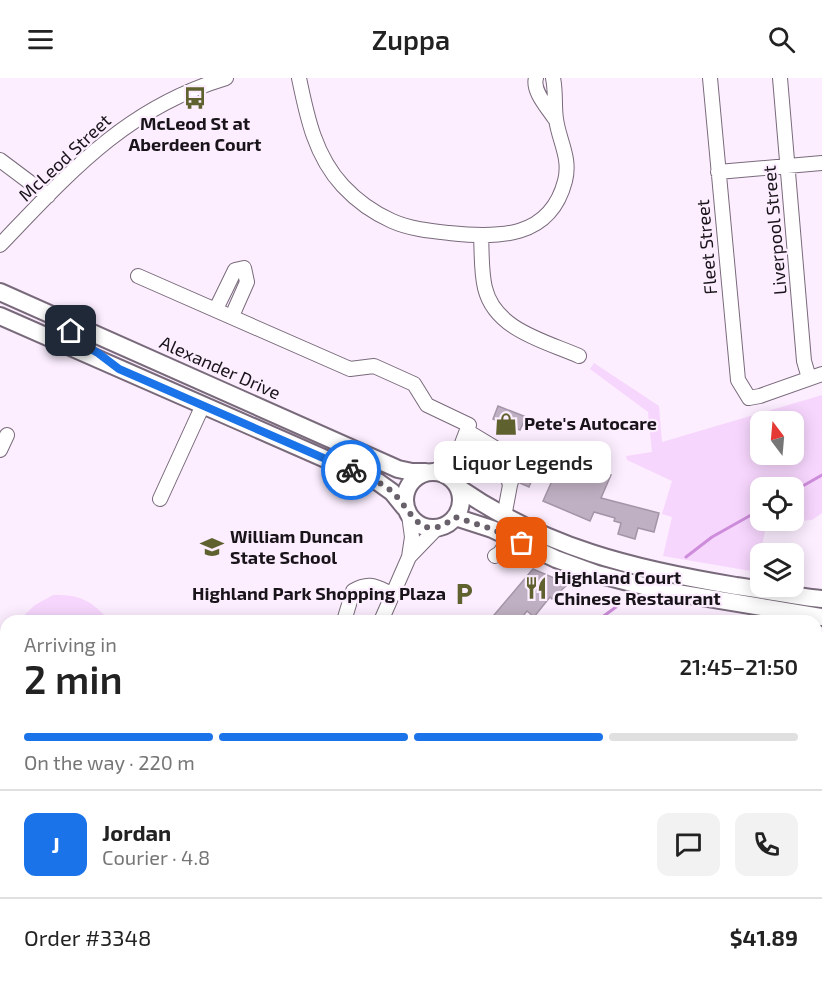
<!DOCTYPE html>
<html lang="en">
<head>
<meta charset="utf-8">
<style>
  body { margin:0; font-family:"Exo 2",sans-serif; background:#f2f2f2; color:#222; height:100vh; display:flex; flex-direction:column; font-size:22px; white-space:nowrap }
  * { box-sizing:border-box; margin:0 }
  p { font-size:20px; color:#767676 }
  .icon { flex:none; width:33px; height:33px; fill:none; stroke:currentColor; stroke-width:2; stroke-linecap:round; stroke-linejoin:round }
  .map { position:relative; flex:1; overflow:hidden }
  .panel { position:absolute; left:0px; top:537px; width:822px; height:372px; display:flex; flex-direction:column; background:#fff; border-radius:18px 18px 0 0; box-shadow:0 3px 15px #0003 }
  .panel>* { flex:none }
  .needle { width:39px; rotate:344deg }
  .fabs { position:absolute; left:750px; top:333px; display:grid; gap:12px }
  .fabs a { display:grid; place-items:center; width:54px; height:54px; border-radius:12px; background:#fff; box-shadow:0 3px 15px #0003; font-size:30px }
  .pin { position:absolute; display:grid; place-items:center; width:51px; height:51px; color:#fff; margin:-26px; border-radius:12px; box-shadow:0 3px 9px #0006 }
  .courier { position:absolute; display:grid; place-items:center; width:60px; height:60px; margin:-30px; border:4px solid #1a73e8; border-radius:50%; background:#fff; color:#222; box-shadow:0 2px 8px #0007 }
  .bubble { position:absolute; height:42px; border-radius:12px; background:#fff; box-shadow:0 3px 15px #0003; font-size:20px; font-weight:600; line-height:42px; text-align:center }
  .head em { font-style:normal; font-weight:600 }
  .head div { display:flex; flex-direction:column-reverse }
  .head { display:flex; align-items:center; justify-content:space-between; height:102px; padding:0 24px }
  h1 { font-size:39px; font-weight:600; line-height:45px }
  .bar { display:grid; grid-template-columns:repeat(4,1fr); gap:9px 6px; align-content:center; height:72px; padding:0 24px }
  .bar i { height:8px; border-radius:4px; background:#e0e0e0 }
  .bar .active { background:#1a73e8 }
  .bar p { grid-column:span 4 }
  .line { display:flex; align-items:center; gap:15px; padding:0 24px; border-top:2px solid #e0e0e0 }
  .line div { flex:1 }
  .round { display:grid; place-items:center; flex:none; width:63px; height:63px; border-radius:12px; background:#f2f2f2 }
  header { display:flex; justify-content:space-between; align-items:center; height:78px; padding:0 24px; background:#fff; font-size:27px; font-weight:600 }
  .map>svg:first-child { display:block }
  .green { fill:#f7d6fd; fill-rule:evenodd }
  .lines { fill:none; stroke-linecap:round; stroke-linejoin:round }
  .stream { stroke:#cd8dda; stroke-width:3 }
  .building { fill:#c0b0c3; stroke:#a494a7; stroke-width:1.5 }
  .minor-casing { stroke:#796a7b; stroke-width:16 }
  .major-casing { stroke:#796a7b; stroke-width:20 }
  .minor { stroke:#fff; stroke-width:14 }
  .major { stroke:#fff; stroke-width:16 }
  .done { stroke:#68606a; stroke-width:6; stroke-dasharray:0 10.8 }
  .route { stroke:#1a73e8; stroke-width:8 }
  .labels { text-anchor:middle; stroke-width:4.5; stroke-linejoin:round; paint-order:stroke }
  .poi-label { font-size:18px; font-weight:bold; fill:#19131a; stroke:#fceeff; text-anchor:start }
  .street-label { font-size:18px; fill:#19131a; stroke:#fceeff }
</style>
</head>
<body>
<header><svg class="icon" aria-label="menu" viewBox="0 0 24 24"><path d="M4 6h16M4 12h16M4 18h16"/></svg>Zuppa<svg class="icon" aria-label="search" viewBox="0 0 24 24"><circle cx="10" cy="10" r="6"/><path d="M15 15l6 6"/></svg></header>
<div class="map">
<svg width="822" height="909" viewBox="0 0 822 909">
  <rect width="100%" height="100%" fill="#fceeff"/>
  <path class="green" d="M594,285L659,328L662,364L822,317V435L812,442L787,444L765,453L757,494L663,478L672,439L662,436L672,403L627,382L626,378L652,374L648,334L590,291ZM760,344H794V376H760ZM760,410H794V442H760Z
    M53,517C82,517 90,522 110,543H18L35,527Z
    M283,903H325L329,909H284Z
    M710,903H793V909H710Z"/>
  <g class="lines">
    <path class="stream" d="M794,413L822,397
      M686,479L712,459L760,432
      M597,543L616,529"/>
  </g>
  <path class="building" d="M498,328L526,339L520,352L493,341Z
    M564,376L611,397L601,420L659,435L654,454L638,450L635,461L618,456L621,445L614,443L615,440L594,434L590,443L543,423Z
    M526,381L538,387L529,409L520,405Z
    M533,491L568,506L552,521L550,519L534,539L527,533L519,543H489Z"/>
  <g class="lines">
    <g class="minor-casing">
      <path id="minor" d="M299,0C307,39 315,78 343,108C357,123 374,135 392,143C410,151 430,153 449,155C498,160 550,161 565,103C571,80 559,63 556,41C554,27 556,14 553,0
        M536,0C532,13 548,30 555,41
        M710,0L738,302L749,320L760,318L822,296
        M780,0L804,283L809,300
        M0,82L48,118
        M718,94L822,85
        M481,158C482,175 481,194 485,210C495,252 545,263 579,278
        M0,167C70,94 126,30 226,0
        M138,198L350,291L374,288L414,306L427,327L469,347L449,399
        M216,231L235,192L244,190L247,204L232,238
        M467,353L517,383L510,407
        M0,372L7,357
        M499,372L510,407L504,439
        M435,394L457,371
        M160,421L203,327
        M495,478L500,475L510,459
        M409,479L437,450
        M344,543L353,513C370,503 376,509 392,516
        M381,543L409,479L412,459L409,437
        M0,874L6,870
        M0,903L2,909
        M586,903L592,909"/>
    </g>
    <g class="major-casing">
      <path id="major" d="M0,214L398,391L412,394H426
        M0,238L378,404L392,414L405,430
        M405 422a28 28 0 1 1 56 0a28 28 0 1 1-56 0Z
        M459,410C546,470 633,491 736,508C765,512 793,518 822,521
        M455,439L492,451L556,481L597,496L659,512L822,539"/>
    </g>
    <use href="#minor" class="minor"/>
    <use href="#major" class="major"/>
  </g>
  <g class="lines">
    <path class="done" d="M351,392C364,398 378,403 389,411C412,430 419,469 455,439L492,451L522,465"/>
    <path class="route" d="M71,253V260L98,275L119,291L351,392"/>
  </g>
  <defs>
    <g id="bus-bare" transform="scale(1.8)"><path d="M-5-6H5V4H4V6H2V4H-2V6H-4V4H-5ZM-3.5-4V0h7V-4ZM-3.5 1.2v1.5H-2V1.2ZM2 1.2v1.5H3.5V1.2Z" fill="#5f612e" stroke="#fceeff" stroke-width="2.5" paint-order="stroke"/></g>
    <g id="shop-bare" transform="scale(1.8)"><path d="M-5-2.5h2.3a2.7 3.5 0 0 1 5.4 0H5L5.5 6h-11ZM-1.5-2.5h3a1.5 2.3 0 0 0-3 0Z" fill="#5f612e" stroke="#fceeff" stroke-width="2.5" paint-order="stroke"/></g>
    <g id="school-bare" transform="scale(1.8)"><path d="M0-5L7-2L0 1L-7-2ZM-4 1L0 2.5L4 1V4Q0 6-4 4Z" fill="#5f612e" stroke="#fceeff" stroke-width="2.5" paint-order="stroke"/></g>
    <g id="restaurant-bare" transform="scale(1.8)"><path d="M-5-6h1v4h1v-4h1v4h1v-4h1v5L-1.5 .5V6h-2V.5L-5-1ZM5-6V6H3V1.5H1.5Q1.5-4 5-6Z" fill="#5f612e" stroke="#fceeff" stroke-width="2.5" paint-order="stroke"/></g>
    <g id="parking-bare" transform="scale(1.8)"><path d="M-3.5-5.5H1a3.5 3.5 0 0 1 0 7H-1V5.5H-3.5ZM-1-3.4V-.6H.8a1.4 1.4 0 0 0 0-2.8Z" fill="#5f612e" stroke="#fceeff" stroke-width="2.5" paint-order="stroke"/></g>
  </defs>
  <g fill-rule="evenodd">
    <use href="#bus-bare" x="195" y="20"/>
    <use href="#shop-bare" x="506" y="346"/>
    <use href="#school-bare" x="212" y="469"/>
    <use href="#restaurant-bare" x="536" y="510"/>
    <use href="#parking-bare" x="464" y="516"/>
  </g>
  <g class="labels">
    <g class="poi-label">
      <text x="195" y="52" text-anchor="middle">McLeod St at<tspan x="195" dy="21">Aberdeen Court</tspan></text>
      <text x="524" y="352">Pete's Autocare</text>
      <text x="230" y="465">William Duncan<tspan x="230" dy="21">State School</tspan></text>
      <text x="554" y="506">Highland Court<tspan x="554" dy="21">Chinese Restaurant</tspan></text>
      <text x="446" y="522" text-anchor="end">Highland Park Shopping Plaza</text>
    </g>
    <g class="street-label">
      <text transform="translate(65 80) rotate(-43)" y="6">McLeod Street</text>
      <text transform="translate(775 152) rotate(-95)" y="6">Liverpool Street</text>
      <text transform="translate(707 169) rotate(-95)" y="6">Fleet Street</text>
      <text transform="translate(220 290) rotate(24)" y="6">Alexander Drive</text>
    </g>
  </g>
</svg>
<div class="fabs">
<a><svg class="needle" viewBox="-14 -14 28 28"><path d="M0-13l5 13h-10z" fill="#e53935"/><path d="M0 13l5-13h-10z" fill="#767676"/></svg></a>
<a><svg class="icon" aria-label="locate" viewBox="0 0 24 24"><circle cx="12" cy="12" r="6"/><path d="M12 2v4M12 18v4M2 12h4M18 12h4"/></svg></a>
<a><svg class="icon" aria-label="layers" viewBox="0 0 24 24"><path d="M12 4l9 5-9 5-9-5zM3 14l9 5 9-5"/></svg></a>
</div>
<div class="pin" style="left:522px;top:465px;background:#ea580c"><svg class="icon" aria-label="bag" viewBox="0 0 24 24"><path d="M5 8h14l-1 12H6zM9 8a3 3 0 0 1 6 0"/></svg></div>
<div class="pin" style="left:71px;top:253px;background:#1f2937"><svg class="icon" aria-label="home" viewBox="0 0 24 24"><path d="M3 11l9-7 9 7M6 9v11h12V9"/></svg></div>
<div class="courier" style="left:351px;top:392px"><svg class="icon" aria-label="bike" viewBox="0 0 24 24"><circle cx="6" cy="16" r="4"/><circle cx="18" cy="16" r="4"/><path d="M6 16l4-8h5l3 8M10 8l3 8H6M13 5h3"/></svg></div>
<div class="bubble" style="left:434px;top:363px;width:177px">Liquor Legends</div>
<section class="panel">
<div class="head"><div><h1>2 min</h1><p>Arriving in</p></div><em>21:45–21:50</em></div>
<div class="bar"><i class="active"></i><i class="active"></i><i class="active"></i><i></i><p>On the way · 220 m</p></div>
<div class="line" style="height:108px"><b class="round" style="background:#1a73e8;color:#fff">J</b><div><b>Jordan</b><p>Courier · 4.8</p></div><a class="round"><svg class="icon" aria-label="chat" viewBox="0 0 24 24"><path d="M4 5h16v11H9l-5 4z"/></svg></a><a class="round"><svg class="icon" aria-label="phone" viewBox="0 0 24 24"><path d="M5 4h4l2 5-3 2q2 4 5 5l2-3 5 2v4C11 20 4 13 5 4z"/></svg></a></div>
<div class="line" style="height:78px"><div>Order #3348</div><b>$41.89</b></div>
</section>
</div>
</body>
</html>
